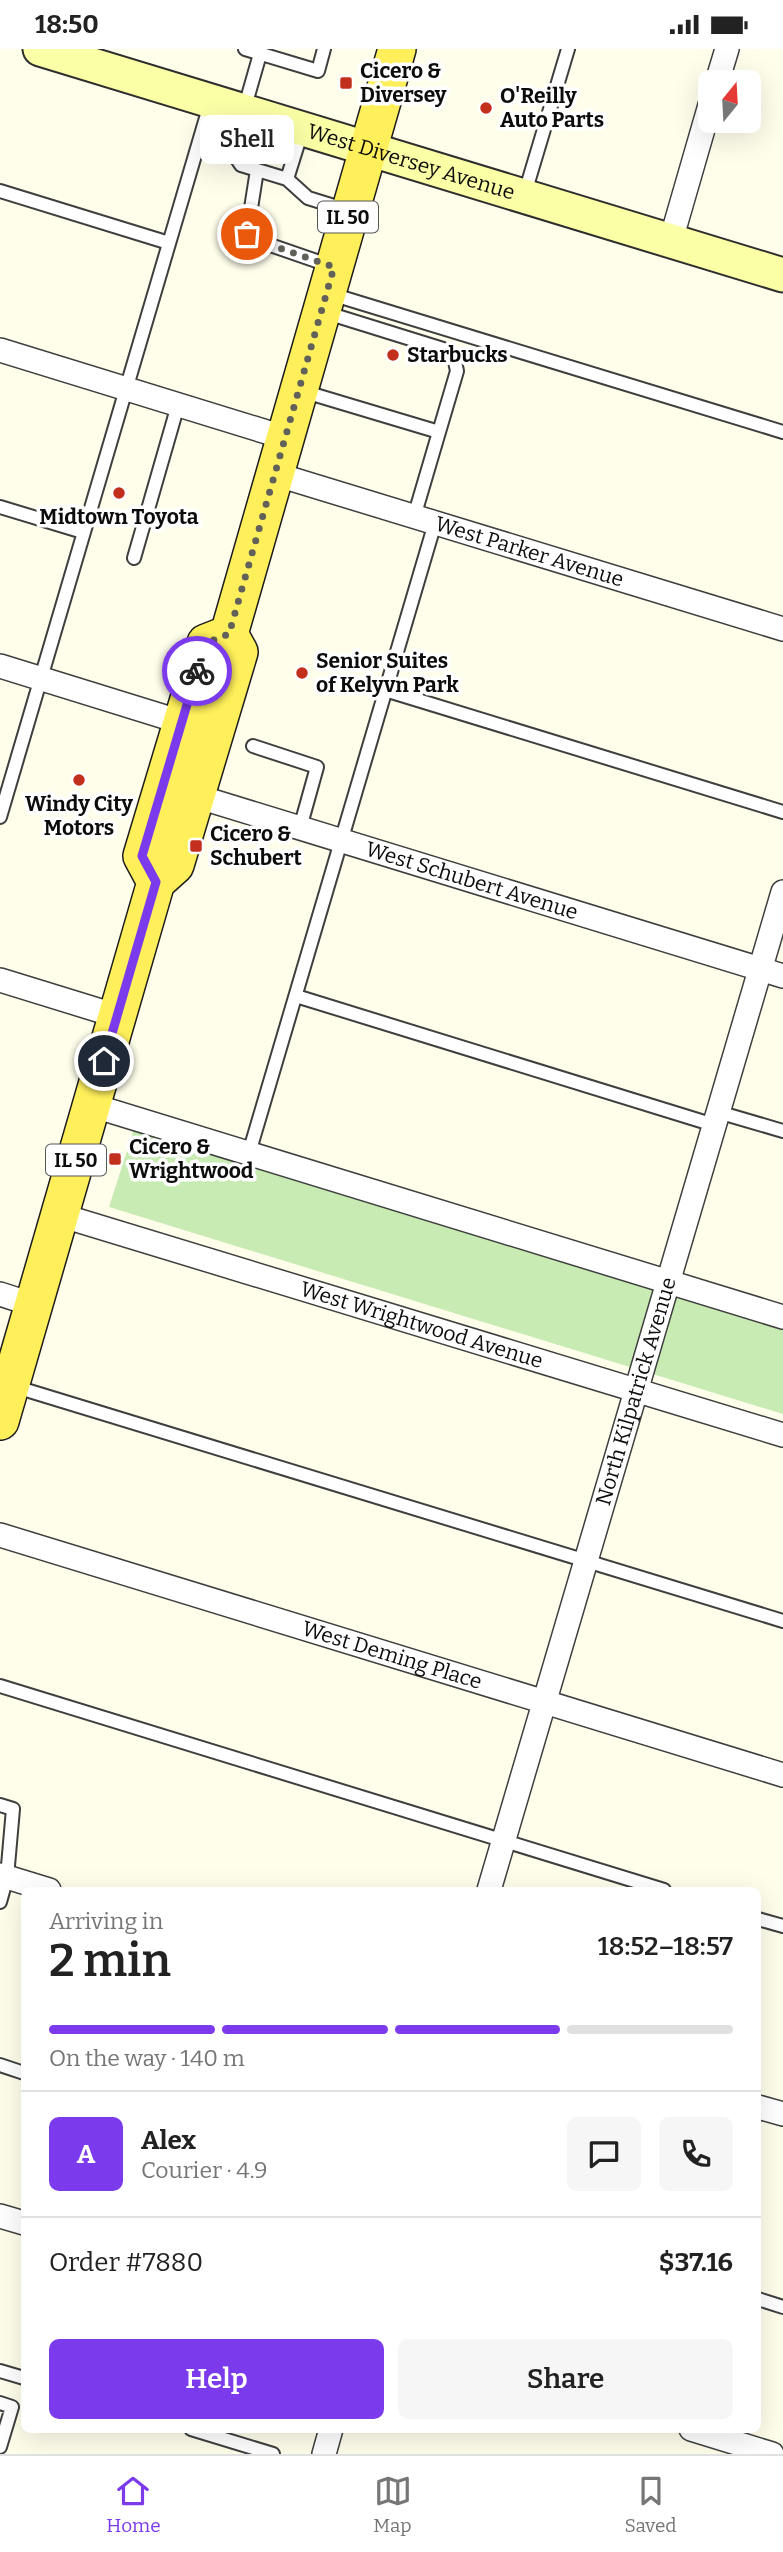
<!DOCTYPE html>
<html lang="en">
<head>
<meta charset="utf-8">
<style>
  body { margin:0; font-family:Bitter,serif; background:#f6f6f6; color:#222; height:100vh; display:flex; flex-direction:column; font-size:26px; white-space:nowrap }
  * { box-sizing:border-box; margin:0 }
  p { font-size:23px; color:#767676 }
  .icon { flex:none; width:38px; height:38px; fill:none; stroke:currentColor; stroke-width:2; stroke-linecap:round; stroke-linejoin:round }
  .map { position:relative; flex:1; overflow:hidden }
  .panel { position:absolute; left:21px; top:1838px; width:740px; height:546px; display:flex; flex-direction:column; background:#fff; border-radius:10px; box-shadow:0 7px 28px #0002 }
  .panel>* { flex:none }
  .needle { width:46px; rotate:18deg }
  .controls { position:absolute; left:698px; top:21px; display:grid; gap:14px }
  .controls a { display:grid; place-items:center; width:63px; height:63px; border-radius:10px; background:#fff; box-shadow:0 7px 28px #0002; font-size:35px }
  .pin { position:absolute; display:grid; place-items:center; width:60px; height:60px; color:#fff; margin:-30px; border:4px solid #fff; border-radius:50%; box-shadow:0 2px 7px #0007 }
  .courier { position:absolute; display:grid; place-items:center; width:70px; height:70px; margin:-35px; border:5px solid #7c3aed; border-radius:50%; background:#fff; color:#222; box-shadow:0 2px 9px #0007 }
  .bubble { position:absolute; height:49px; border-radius:10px; background:#fff; box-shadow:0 7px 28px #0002; font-size:23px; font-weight:600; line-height:49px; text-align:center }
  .head em { font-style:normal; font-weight:600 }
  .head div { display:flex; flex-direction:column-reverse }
  .head { display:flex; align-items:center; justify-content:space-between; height:119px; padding:0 28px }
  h1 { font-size:46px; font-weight:600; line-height:52px }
  .bar { display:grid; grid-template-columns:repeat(4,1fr); gap:10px 7px; align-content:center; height:84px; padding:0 28px }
  .bar i { height:9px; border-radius:5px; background:#e0e0e0 }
  .bar .on { background:#7c3aed }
  .bar p { grid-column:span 4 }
  .line { display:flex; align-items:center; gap:18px; padding:0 28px; border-top:2px solid #e0e0e0 }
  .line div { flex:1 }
  .round { display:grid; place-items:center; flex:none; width:74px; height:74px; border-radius:10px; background:#f6f6f6 }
  .action { display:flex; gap:14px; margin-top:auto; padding:14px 28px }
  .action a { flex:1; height:80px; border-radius:10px; background:#7c3aed; color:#fff; font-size:28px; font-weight:600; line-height:80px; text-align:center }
  .action a+a { background:#f6f6f6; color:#222 }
  .status { display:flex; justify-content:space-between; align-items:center; height:49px; padding:0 35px; background:#fff; direction:ltr }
  .status svg { height:19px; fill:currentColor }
  .tabs { display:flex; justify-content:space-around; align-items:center; height:98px; border-top:2px solid #e0e0e0; background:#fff; font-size:19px; color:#767676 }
  .tabs a { display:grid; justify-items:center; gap:4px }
  .tabs .on { color:#7c3aed }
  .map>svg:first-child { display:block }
  .green { fill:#c7ebb2 }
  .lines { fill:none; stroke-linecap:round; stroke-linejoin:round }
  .service-casing { stroke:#3f3f3f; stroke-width:16 }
  .minor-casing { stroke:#3f3f3f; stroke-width:26 }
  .secondary-casing { stroke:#2e2e2e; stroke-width:37 }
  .primary-casing { stroke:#1d1d1d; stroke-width:40 }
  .service { stroke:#fff; stroke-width:12 }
  .minor { stroke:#fff; stroke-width:23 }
  .secondary { stroke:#fbffa6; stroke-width:33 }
  .primary { stroke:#fff05b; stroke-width:37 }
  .done { stroke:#61615a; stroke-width:7; stroke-dasharray:0 12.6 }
  .route { stroke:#7c3aed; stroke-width:9 }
  .poi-dot { fill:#c32f1d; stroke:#fff; stroke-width:2.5 }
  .labels { text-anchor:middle; stroke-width:7; stroke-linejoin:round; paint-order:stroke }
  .shield { fill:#fff; stroke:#555; stroke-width:2 }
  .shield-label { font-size:19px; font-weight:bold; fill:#0c0c0c }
  .poi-label { font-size:21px; font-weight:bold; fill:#0c0c0c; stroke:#fff; text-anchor:start }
  .street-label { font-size:21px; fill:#0c0c0c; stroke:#fff }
</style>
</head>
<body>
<div class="status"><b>18:50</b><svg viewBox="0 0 49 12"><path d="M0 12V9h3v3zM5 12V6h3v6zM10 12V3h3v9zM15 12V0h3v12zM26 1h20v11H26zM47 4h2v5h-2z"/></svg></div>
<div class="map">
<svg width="783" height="2405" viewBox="0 0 783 2405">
  <rect width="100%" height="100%" fill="#fffeeb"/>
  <path class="green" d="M134,1080L783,1281V1365L109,1158Z"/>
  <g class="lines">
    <g class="service-casing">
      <path id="service" d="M245,0L318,22L324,0
        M244,61L260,5
        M252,65L237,110L241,116L287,130L302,82
        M257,121L247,185L250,189L331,217
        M287,130L308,149L347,161
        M0,142L169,194
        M524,147L568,0
        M331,245L783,383
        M324,263L443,300L454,308L457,322L439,383
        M302,342L439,383L414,468
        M0,458L83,483
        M134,509L178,356
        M385,641L783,763
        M253,697L317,718L300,779
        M0,768L211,52
        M296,947L714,1076
        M718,1063L783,1082
        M249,1104L435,474
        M13,1337L783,1572
        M0,1637L664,1841
        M0,1756L13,1760L7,1828L0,1853
        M758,1870L783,1877
        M0,2016L24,2024
        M758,2250L783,2258
        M0,2322L24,2329
        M0,2354L12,2358L0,2398
        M191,2380L273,2405"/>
    </g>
    <g class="minor-casing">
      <g id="minor">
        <path d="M717,33L727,0"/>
        <path d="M671,191L710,56"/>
        <path d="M0,301L286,389"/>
        <path id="s1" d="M275,425L783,580"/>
        <path d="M0,617L194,677"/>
        <path id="s2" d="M186,744L783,927"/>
        <path d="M0,931L117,967"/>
        <path d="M91,1056L783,1268"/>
        <path id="s3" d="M60,1166L783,1386"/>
        <path d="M0,1245L34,1256"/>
        <path id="s4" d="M0,1486L783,1726"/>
        <path d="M0,1826L49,1841"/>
        <path id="s5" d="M489,1841L783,843"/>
        <path d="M758,2058L783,2065"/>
        <path d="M0,2167L24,2174"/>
        <path d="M691,2380L772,2405"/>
        <path d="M324,2405L331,2380"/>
      </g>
    </g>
    <g class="secondary-casing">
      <g id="secondary">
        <path id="s6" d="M40,0L783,226"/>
      </g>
    </g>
    <g class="primary-casing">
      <path id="primary" d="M156,833L142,807L206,594L229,585
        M0,1372L156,833L175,816L239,603L229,585L397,0"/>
    </g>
    <use href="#service" class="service"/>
    <use href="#minor" class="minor"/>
    <use href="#secondary" class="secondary"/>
    <use href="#primary" class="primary"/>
  </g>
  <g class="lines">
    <path class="done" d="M197,622L206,594L229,585L334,218L250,189L247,185"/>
    <path class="route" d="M104,1012L156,833L142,807L197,622"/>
  </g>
  <g class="poi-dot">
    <rect x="339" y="27" width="14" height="14" rx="3.5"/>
    <circle cx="486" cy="59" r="7"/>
    <circle cx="393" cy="306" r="7"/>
    <circle cx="119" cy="444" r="7"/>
    <circle cx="302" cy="624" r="7"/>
    <circle cx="79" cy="731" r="7"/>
    <rect x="189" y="790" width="14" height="14" rx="3.5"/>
    <rect x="108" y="1103" width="14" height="14" rx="3.5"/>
  </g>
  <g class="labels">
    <g class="shield">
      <rect x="318" y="152.5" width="60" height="31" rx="5"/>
      <rect x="46" y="1095.5" width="60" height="31" rx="5"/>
    </g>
    <g class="shield-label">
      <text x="348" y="175">IL 50</text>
      <text x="76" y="1118">IL 50</text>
    </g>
    <g class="poi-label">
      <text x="360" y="29">Cicero &amp;<tspan x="360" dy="24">Diversey</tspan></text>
      <text x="500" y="54">O'Reilly<tspan x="500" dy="24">Auto Parts</tspan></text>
      <text x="407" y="313">Starbucks</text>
      <text x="119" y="475" text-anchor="middle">Midtown Toyota</text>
      <text x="316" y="619">Senior Suites<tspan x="316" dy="24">of Kelyvn Park</tspan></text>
      <text x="79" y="762" text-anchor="middle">Windy City<tspan x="79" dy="24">Motors</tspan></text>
      <text x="210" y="792">Cicero &amp;<tspan x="210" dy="24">Schubert</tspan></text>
      <text x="129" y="1105">Cicero &amp;<tspan x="129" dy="24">Wrightwood</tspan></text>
    </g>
    <g class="street-label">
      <text dy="7" stroke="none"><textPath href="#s6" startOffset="388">West Diversey Avenue</textPath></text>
      <text dy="7" stroke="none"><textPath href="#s1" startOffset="266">West Parker Avenue</textPath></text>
      <text dy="7" stroke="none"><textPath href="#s2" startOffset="299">West Schubert Avenue</textPath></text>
      <text dy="7" stroke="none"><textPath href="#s3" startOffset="378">West Wrightwood Avenue</textPath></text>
      <text dy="7" stroke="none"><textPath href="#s5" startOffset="520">North Kilpatrick Avenue</textPath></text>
      <text dy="7" stroke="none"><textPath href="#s4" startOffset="410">West Deming Place</textPath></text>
    </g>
  </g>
</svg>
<div class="controls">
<a><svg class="needle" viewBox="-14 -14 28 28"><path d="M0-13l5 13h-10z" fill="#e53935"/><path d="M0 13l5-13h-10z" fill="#767676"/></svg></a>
</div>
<div class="pin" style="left:247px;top:185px;background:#ea580c"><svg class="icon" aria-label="bag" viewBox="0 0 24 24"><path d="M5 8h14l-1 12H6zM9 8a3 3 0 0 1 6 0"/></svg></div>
<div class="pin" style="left:104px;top:1012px;background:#1f2937"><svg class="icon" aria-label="home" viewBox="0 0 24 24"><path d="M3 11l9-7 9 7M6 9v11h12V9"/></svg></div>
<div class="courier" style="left:197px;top:622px"><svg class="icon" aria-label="bike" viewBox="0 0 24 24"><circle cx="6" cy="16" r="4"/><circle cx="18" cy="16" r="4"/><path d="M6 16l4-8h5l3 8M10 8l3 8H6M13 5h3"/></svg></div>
<div class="bubble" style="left:200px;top:66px;width:94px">Shell</div>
<section class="panel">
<div class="head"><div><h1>2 min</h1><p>Arriving in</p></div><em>18:52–18:57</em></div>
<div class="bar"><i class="on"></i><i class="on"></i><i class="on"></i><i></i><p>On the way · 140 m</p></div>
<div class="line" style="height:126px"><b class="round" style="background:#7c3aed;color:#fff">A</b><div><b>Alex</b><p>Courier · 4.9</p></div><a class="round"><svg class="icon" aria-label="chat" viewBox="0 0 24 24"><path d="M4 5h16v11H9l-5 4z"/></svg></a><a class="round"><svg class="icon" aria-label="phone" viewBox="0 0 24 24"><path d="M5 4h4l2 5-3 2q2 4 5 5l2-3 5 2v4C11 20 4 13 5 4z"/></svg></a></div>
<div class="line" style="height:91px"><div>Order #7880</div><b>$37.16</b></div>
<div class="action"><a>Help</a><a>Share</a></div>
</section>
</div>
<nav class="tabs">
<a class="on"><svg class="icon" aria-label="home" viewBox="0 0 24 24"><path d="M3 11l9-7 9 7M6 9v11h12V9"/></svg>Home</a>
<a><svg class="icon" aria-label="map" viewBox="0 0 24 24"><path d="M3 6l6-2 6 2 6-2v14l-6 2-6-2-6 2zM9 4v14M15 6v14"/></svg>Map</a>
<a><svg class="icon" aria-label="saved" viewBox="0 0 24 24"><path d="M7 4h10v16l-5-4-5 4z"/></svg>Saved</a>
</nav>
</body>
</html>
